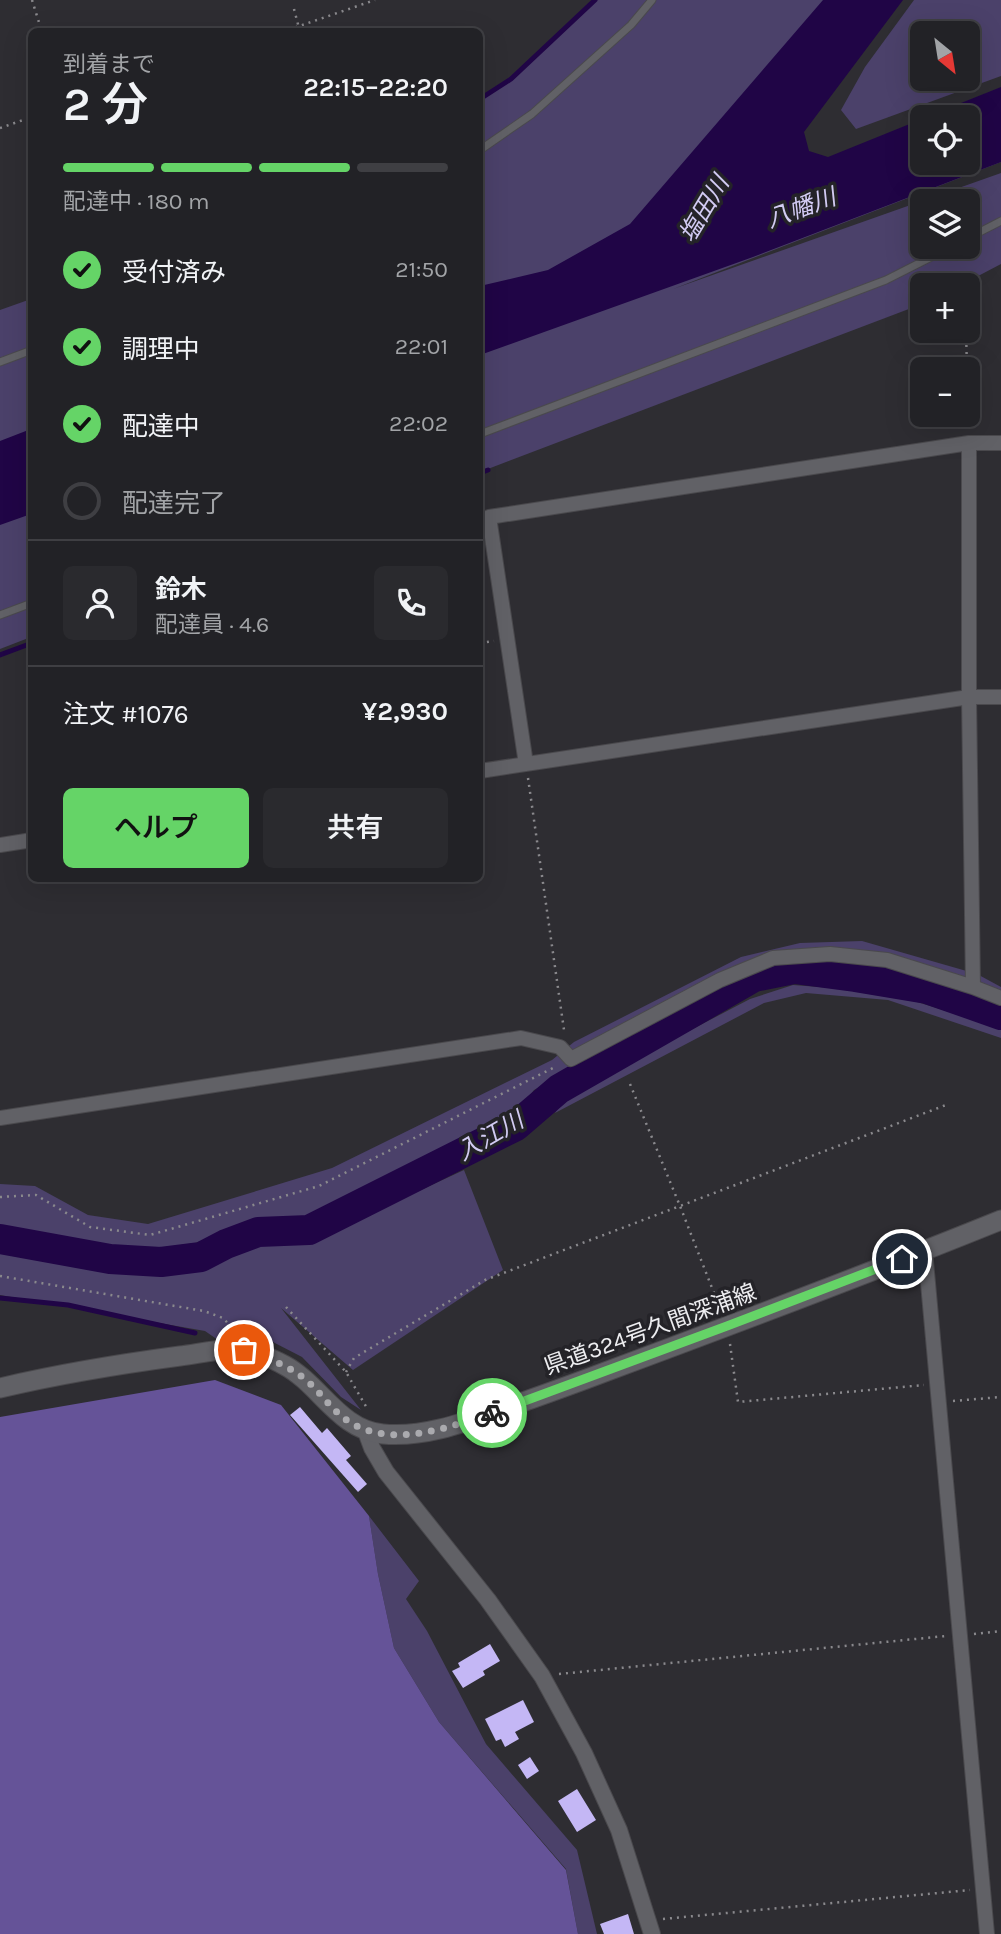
<!DOCTYPE html>
<html lang="ja">
<head>
<meta charset="utf-8">
<style>
  body { margin:0; font-family:Karla,"Noto Sans JP",sans-serif; background:#2a2a2e; color:#f1f3f6; height:100vh; display:flex; flex-direction:column; font-size:26px; white-space:nowrap }
  * { box-sizing:border-box; margin:0 }
  p { font-size:23px; color:#a2a4a7 }
  .icon { flex:none; width:38px; height:38px; fill:none; stroke:currentColor; stroke-width:2; stroke-linecap:round; stroke-linejoin:round }
  .map { position:relative; flex:1; overflow:hidden }
  .side { position:absolute; left:28px; top:28px; width:455px; height:854px; display:flex; flex-direction:column; background:#222226; border-radius:10px; box-shadow:0 7px 28px #0002,0 0 0 2px #3f3f43 }
  .side>* { flex:none }
  .needle { width:46px; rotate:150deg }
  .controls { position:absolute; left:910px; top:21px; display:grid; gap:14px }
  .controls a { display:grid; place-items:center; width:70px; height:70px; border-radius:10px; background:#222226; box-shadow:0 7px 28px #0002,0 0 0 2px #3f3f43; font-size:35px }
  .pin { position:absolute; display:grid; place-items:center; width:60px; height:60px; color:#fff; margin:-30px; border:4px solid #fff; border-radius:50%; box-shadow:0 2px 7px #0007 }
  .courier { position:absolute; display:grid; place-items:center; width:70px; height:70px; margin:-35px; border:5px solid #65d467; border-radius:50%; background:#fff; color:#222; box-shadow:0 2px 9px #0007 }
  .head em { font-style:normal; font-weight:600 }
  .head div { display:flex; flex-direction:column-reverse }
  .head { display:flex; align-items:center; justify-content:space-between; height:119px; padding:0 35px }
  h1 { font-size:46px; font-weight:600; line-height:52px }
  .bar { display:grid; grid-template-columns:repeat(4,1fr); gap:10px 7px; align-content:center; height:84px; padding:0 35px }
  .bar i { height:9px; border-radius:5px; background:#3f3f43 }
  .bar .current { background:#65d467 }
  .bar p { grid-column:span 4 }
  .line { display:flex; align-items:center; gap:18px; padding:0 35px; border-top:2px solid #3f3f43 }
  .line div { flex:1 }
  .round { display:grid; place-items:center; flex:none; width:74px; height:74px; border-radius:10px; background:#2a2a2e }
  ol { padding:0 35px; list-style:none }
  li { display:flex; align-items:center; gap:21px; height:77px }
  li p { margin-inline-start:auto }
  li .icon { padding:7px; border-radius:50%; background:#65d467; color:#111; stroke-width:4 }
  li:last-child { color:#a2a4a7 }
  li i { width:38px; height:38px; border:4px solid #3f3f43; border-radius:50% }
  .cta { display:flex; gap:14px; margin-top:auto; padding:14px 35px }
  .cta a { flex:1; height:80px; border-radius:10px; background:#65d467; color:#111; font-size:28px; font-weight:600; line-height:80px; text-align:center }
  .cta a+a { background:#2a2a2e; color:#f1f3f6 }
  .map>svg:first-child { display:block }
  .green { fill:#4b416a; fill-rule:evenodd }
  .forest { fill:#655398 }
  .water { fill:#200546 }
  .lines { fill:none; stroke-linecap:round; stroke-linejoin:round }
  .stream { stroke:#200546; stroke-width:5 }
  .river { stroke:#200546; stroke-width:30 }
  .building { fill:#c4b7f5 }
  .service-casing { stroke:#4a494d; stroke-width:9 }
  .minor-casing { stroke:#4a494d; stroke-width:16 }
  .tertiary-casing { stroke:#4a494d; stroke-width:18 }
  .secondary-casing { stroke:#4a494d; stroke-width:21 }
  .path { stroke:#8a898d; stroke-width:2.5; stroke-dasharray:2 5; stroke-linecap:butt }
  .service { stroke:#616166; stroke-width:7 }
  .minor { stroke:#616166; stroke-width:14 }
  .tertiary { stroke:#616166; stroke-width:16 }
  .secondary { stroke:#616166; stroke-width:19 }
  .done { stroke:#aaaaae; stroke-width:7; stroke-dasharray:0 12.6 }
  .route { stroke:#65d467; stroke-width:9 }
  .labels { text-anchor:middle; stroke-width:7; stroke-linejoin:round; paint-order:stroke }
  .street-label { font-size:23px; fill:#ededf0; stroke:#242328 }
  .water-label { font-size:24px; font-style:italic; fill:#d2cbf3; stroke:#242328 }
</style>
</head>
<body>
<div class="map">
<svg width="1001" height="1934" viewBox="0 0 1001 1934">
  <rect width="100%" height="100%" fill="#2e2d32"/>
  <path class="green" d="M592,0H848L661,248L480,312V97L510,79Z
    M914,0H1001V76L856,129L841,110L865,67ZM922,33H968V79H922Z
    M1001,162L673,289L1001,173V264L961,285H922V304L480,472V339L968,163ZM922,201H968V247H922Z
    M31,299V463L0,474V310Z
    M31,497V637L0,649V507Z
    M862,941L977,974L1001,987V1004L892,971L796,964L752,974L534,1090L508,1124L360,1201L292,1227L260,1221L195,1243L144,1250L84,1245L0,1230V1184L35,1186L88,1215L148,1224L332,1168L552,1060L574,1042L741,957L800,943Z
    M793,985L885,992L1001,1028V1038L888,1000L806,993L764,1003L555,1113L568,1094L750,999Z
    M464,1170L503,1270L353,1370L281,1308L361,1410L341,1397L302,1357L271,1341L218,1340L205,1331L0,1295V1247L174,1274L235,1249L299,1241L358,1219Z
    M369,1516L419,1581L406,1599L427,1631L486,1744L577,1850L597,1934H578L566,1869L439,1722L394,1648L378,1574Z"/>
  <path class="forest" d="M215,1380L281,1405L369,1516L378,1574L394,1648L439,1722L566,1870L578,1934H0V1417Z"/>
  <path class="water" d="M823,0H903L804,132L809,151L828,157L922,119V163H968V117H926L1001,87V162L753,257L480,355V286L548,270L630,224Z
    M31,429V514L0,525V441Z"/>
  <g class="lines">
    <path class="stream" d="M307,31V32
      M480,99L511,79L595,0
      M480,473L488,470
      M0,655L32,643
      M0,1298L68,1305L195,1333"/>
    <path class="river" d="M0,1239L110,1259L161,1262L201,1257L226,1244L258,1232L309,1230L516,1126L559,1089L754,977L794,969L855,977L927,989L1001,1015"/>
  </g>
  <path class="building" d="M300,1407L322,1433L327,1428L351,1456L346,1460L367,1484L358,1492L290,1415Z
    M490,1644L500,1661L483,1671L485,1675L463,1688L452,1671L460,1667L458,1663Z
    M523,1700L534,1722L515,1732L519,1739L505,1747L501,1739L496,1741L485,1719Z
    M530,1757L539,1771L527,1779L518,1765Z
    M577,1789L596,1820L577,1832L558,1801Z
    M628,1914L634,1934H604L600,1924Z"/>
  <g class="lines">
    <g class="service-casing">
      <path id="service" d="M480,150L532,114L631,25L652,0
        M968,238L1001,221
        M0,362L32,350
        M480,434L886,280L951,247
        M0,615L32,603"/>
    </g>
    <g class="minor-casing">
      <path id="minor" d="M969,443V697L973,987
        M526,764L489,517L969,443H1001
        M480,771L969,697H1001
        M0,845L32,840
        M0,1118L521,1038L560,1047L571,1059L720,980L773,958L830,954L887,960L973,987L1001,998
        M925,1250L987,1934"/>
    </g>
    <g class="tertiary-casing">
      <path id="tertiary" d="M365,1429L372,1448L386,1472L488,1600L542,1676L584,1753L619,1830L652,1934"/>
    </g>
    <g class="secondary-casing">
      <path id="secondary" d="M0,1388C59,1374 120,1364 180,1356C198,1354 227,1347 244,1350C254,1351 275,1360 284,1365C320,1384 339,1430 383,1434C424,1438 466,1422 503,1409C537,1397 571,1385 605,1372C737,1323 870,1273 1001,1220"/>
    </g>
    <path class="path" d="M32,0L42,32
      M294,9L300,32
      M282,32L375,0
      M0,128L32,117
      M966,331L967,369
      M968,413V429
      M480,643L494,641
      M528,778L564,1030
      M630,1084L680,1206L946,1105
      M0,1197L36,1195L90,1227L150,1235L319,1186L557,1066
      M0,1276L204,1311L223,1318L235,1331
      M286,1307L346,1372L368,1410
      M730,1344L738,1402L924,1385
      M346,1372L354,1358L485,1280L680,1206L721,1311
      M953,1401L1001,1397
      M974,1634L1001,1631
      M559,1674L946,1636
      M663,1919L970,1890"/>
    <use href="#service" class="service"/>
    <use href="#minor" class="minor"/>
    <use href="#tertiary" class="tertiary"/>
    <use href="#secondary" class="secondary"/>
  </g>
  <g class="lines">
    <path class="done" d="M244,1350C266,1358 287,1364 306,1380C321,1392 331,1410 348,1421C391,1449 447,1428 492,1413"/>
    <path class="route" d="M492,1413L727,1326L902,1259"/>
  </g>
  <g class="labels">
    <g class="street-label">
      <text transform="translate(650 1329) rotate(-20)" y="8">県道324号久間深浦線</text>
    </g>
    <g class="water-label">
      <text transform="translate(801 208) rotate(-20)" y="8">八幡川</text>
      <text transform="translate(704 209) rotate(-59)" y="8">塩田川</text>
      <text transform="translate(490 1136) rotate(-30)" y="8">入江川</text>
    </g>
  </g>
</svg>
<div class="controls">
<a><svg class="needle" viewBox="-14 -14 28 28"><path d="M0-13l5 13h-10z" fill="#e53935"/><path d="M0 13l5-13h-10z" fill="#a2a4a7"/></svg></a>
<a><svg class="icon" aria-label="locate" viewBox="0 0 24 24"><circle cx="12" cy="12" r="6"/><path d="M12 2v4M12 18v4M2 12h4M18 12h4"/></svg></a>
<a><svg class="icon" aria-label="layers" viewBox="0 0 24 24"><path d="M12 4l9 5-9 5-9-5zM3 14l9 5 9-5"/></svg></a>
<a>+</a>
<a>−</a>
</div>
<div class="pin" style="left:244px;top:1350px;background:#ea580c"><svg class="icon" aria-label="bag" viewBox="0 0 24 24"><path d="M5 8h14l-1 12H6zM9 8a3 3 0 0 1 6 0"/></svg></div>
<div class="pin" style="left:902px;top:1259px;background:#1f2937"><svg class="icon" aria-label="home" viewBox="0 0 24 24"><path d="M3 11l9-7 9 7M6 9v11h12V9"/></svg></div>
<div class="courier" style="left:492px;top:1413px"><svg class="icon" aria-label="bike" viewBox="0 0 24 24"><circle cx="6" cy="16" r="4"/><circle cx="18" cy="16" r="4"/><path d="M6 16l4-8h5l3 8M10 8l3 8H6M13 5h3"/></svg></div>
<section class="side">
<div class="head"><div><h1>2 分</h1><p>到着まで</p></div><em>22:15–22:20</em></div>
<div class="bar"><i class="current"></i><i class="current"></i><i class="current"></i><i></i><p>配達中 · 180 m</p></div>
<ol>
<li><svg class="icon" aria-label="check" viewBox="0 0 24 24"><path d="M5 12l5 5 9-10"/></svg>受付済み<p>21:50</p></li>
<li><svg class="icon" aria-label="check" viewBox="0 0 24 24"><path d="M5 12l5 5 9-10"/></svg>調理中<p>22:01</p></li>
<li><svg class="icon" aria-label="check" viewBox="0 0 24 24"><path d="M5 12l5 5 9-10"/></svg>配達中<p>22:02</p></li>
<li><i></i>配達完了</li>
</ol>
<div class="line" style="height:126px"><a class="round"><svg class="icon" aria-label="person" viewBox="0 0 24 24"><circle cx="12" cy="8" r="4"/><path d="M4 21q1-7 8-7t8 7"/></svg></a><div><b>鈴木</b><p>配達員 · 4.6</p></div><a class="round"><svg class="icon" aria-label="phone" viewBox="0 0 24 24"><path d="M5 4h4l2 5-3 2q2 4 5 5l2-3 5 2v4C11 20 4 13 5 4z"/></svg></a></div>
<div class="line" style="height:91px"><div>注文 #1076</div><b>¥2,930</b></div>
<div class="cta"><a>ヘルプ</a><a>共有</a></div>
</section>
</div>
</body>
</html>
